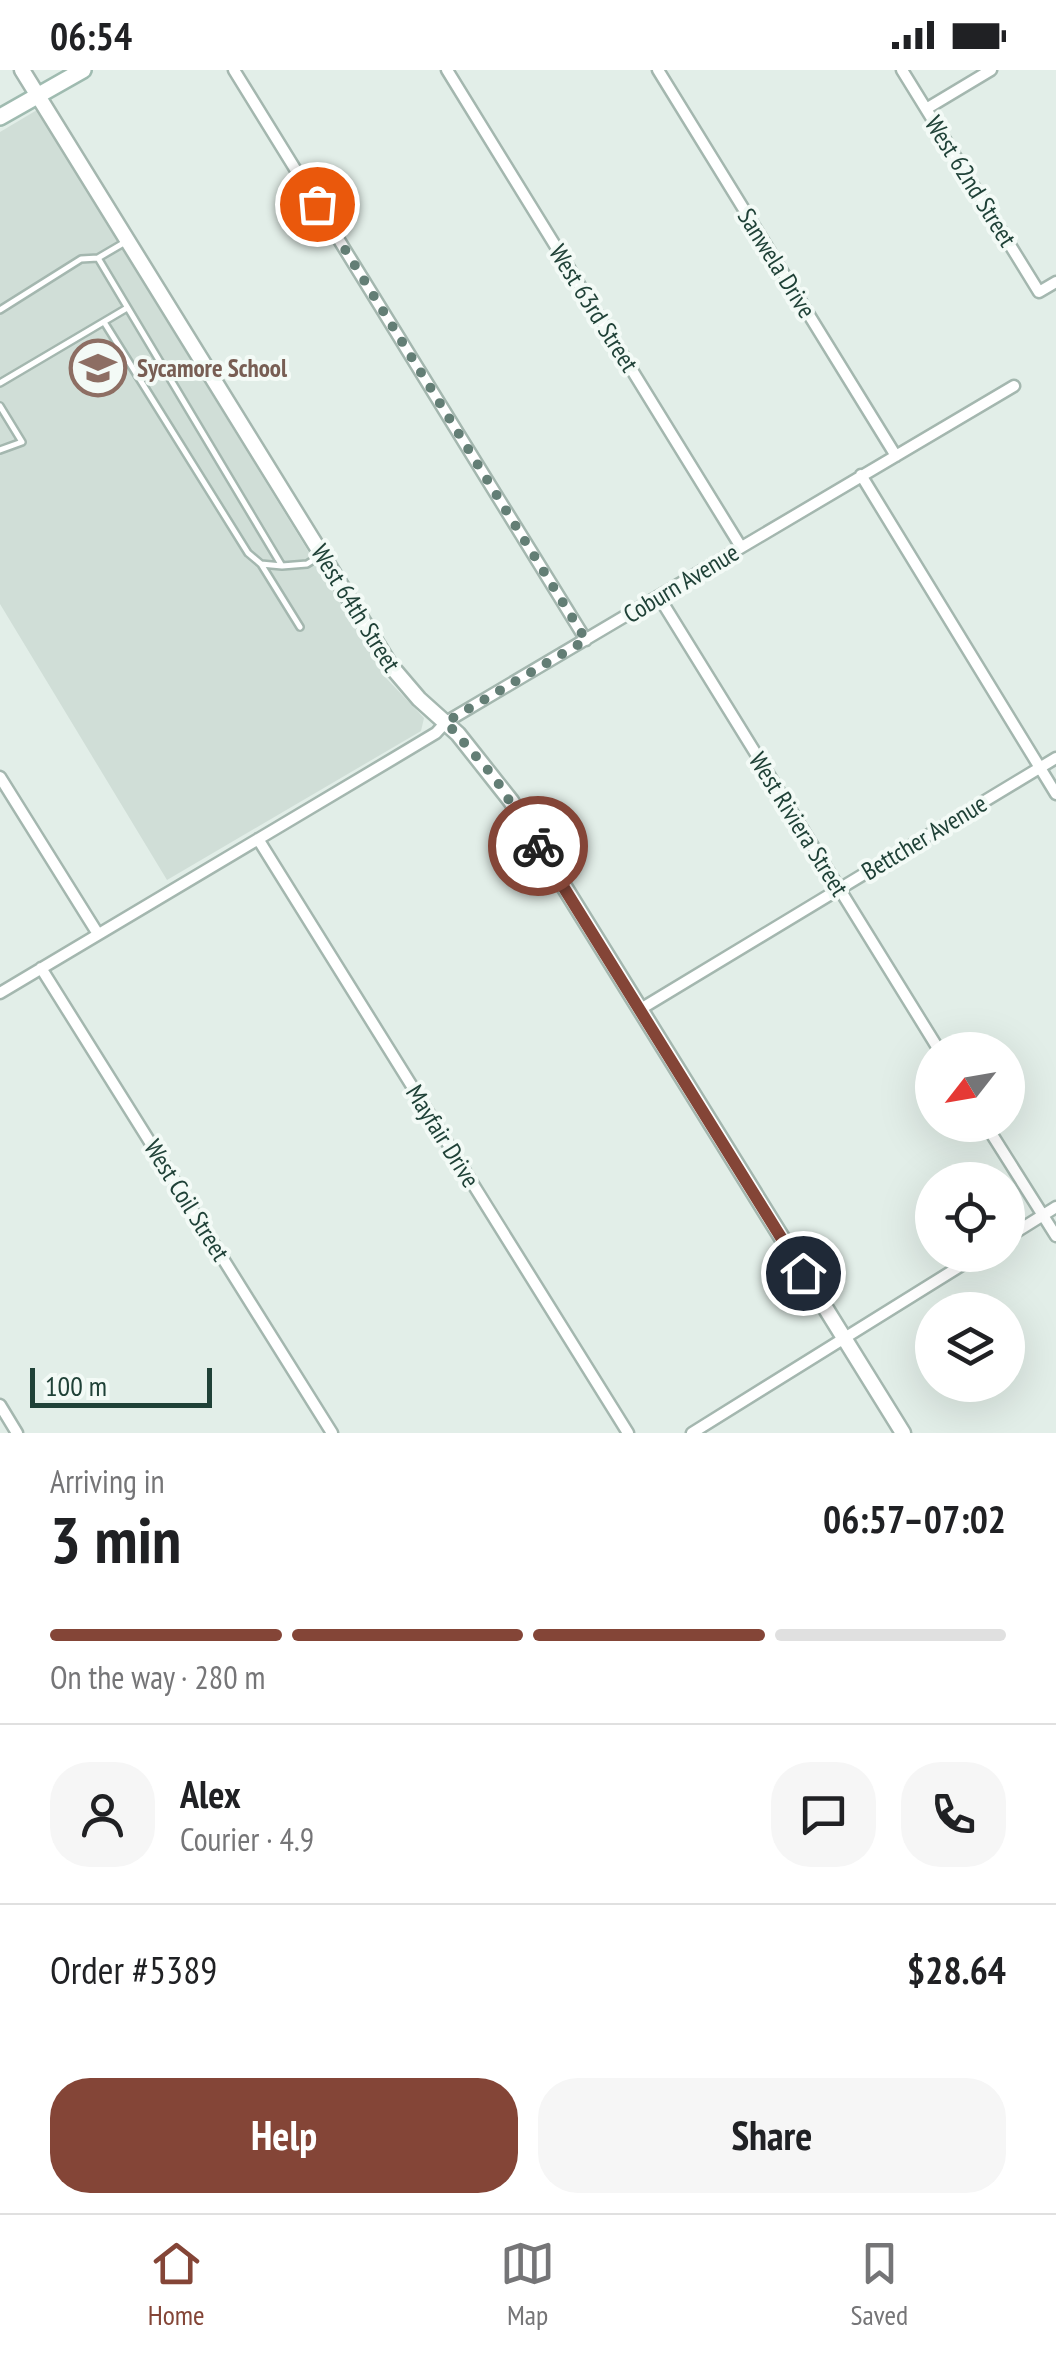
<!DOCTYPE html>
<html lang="en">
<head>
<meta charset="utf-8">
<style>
  body { margin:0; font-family:"PT Sans Narrow",sans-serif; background:#f6f6f6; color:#202124; height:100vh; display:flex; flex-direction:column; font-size:38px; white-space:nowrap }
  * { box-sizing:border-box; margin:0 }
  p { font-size:32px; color:#757577 }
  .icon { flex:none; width:55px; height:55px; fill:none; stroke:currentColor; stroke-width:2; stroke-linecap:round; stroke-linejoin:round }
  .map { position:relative; height:1363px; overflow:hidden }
  .side { display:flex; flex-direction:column; background:#fff; flex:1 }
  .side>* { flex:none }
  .needle { width:65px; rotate:239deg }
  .fabs { position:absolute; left:915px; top:962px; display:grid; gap:20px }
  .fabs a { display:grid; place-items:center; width:110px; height:110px; border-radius:50%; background:#fff; box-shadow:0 10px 40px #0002; font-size:50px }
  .scale { position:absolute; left:30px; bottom:25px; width:182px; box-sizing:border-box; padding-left:10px; border:5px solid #1f4137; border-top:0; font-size:28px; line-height:35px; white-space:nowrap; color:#1f4137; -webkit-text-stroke:8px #f3faf6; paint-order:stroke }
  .pin { position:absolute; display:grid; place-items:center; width:85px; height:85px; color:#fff; margin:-42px; border:5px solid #fff; border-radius:50%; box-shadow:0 2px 10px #0007 }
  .courier { position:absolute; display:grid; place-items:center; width:100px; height:100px; margin:-50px; border:8px solid #844537; border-radius:50%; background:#fff; color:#222; box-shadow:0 2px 12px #0007 }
  .overview em { font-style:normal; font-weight:600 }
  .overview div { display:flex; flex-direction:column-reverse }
  .overview { display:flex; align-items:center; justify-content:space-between; height:170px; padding:0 50px }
  h1 { font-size:65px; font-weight:600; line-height:75px }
  .bar { display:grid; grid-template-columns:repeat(4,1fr); gap:15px 10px; align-content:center; height:120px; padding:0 50px }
  .bar i { height:12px; border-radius:8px; background:#e0e0e0 }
  .bar .selected { background:#844537 }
  .bar p { grid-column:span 4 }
  .line { display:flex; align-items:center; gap:25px; padding:0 50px; border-top:2px solid #e0e0e0 }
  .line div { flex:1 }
  .round { display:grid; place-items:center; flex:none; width:105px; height:105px; border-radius:40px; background:#f6f6f6 }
  .action { display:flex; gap:20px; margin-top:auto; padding:20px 50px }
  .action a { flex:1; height:115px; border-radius:40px; background:#844537; color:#fff; font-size:40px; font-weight:600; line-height:115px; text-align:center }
  .action a+a { background:#f6f6f6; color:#202124 }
  .status { display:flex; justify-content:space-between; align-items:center; height:70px; padding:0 50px; background:#fff; direction:ltr }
  .status svg { height:28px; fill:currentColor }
  .menu { display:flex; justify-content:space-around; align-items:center; height:140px; border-top:2px solid #e0e0e0; background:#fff; font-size:28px; color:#757577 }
  .menu a { display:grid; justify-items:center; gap:5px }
  .menu .selected { color:#844537 }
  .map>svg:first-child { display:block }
  .built { fill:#d0ded7 }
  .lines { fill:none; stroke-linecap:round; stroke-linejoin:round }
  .service-casing { stroke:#a4b7af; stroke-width:10 }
  .minor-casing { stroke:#a4b7af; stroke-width:15 }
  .tertiary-casing { stroke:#a4b7af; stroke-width:19 }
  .secondary-casing { stroke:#9fbbb0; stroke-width:20 }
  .service { stroke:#fff; stroke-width:5 }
  .minor { stroke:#fff; stroke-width:10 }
  .tertiary { stroke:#fff; stroke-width:14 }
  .secondary { stroke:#fff; stroke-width:15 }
  .done { stroke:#637e75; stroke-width:10; stroke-dasharray:0 18 }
  .route { stroke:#844537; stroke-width:12 }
  .labels { text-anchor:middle; stroke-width:8; stroke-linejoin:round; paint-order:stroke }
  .street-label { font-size:25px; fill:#1f4137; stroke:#f3faf6 }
  .education-label { font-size:25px; font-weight:bold; fill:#785e54; stroke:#f3faf6; text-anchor:start }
</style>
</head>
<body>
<div class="status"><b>06:54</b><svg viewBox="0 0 49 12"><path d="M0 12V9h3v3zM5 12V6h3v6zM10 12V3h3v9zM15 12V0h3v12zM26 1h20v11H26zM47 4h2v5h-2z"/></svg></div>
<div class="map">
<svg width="1056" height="1363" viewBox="0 0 1056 1363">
  <rect width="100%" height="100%" fill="#e2eee8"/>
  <path class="built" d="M37,40L386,608L424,648L421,661L167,810L0,534V62Z"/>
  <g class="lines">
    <g class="service-casing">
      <path id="service" d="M98,188L282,496L307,494L318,487
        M0,240L81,189L98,188L127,171
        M104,252L248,483L261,494L282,496
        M0,313L127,238
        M0,336L22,372L0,380
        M261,494L300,557"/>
    </g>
    <g class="minor-casing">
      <path id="minor" d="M234,0L586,570
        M447,0L741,477
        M658,0L896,386
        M902,0L1039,222L1056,212
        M926,39L991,0
        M861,405L1056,724
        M659,527L939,980
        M0,707L98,864
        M258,769L628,1363
        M41,898L332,1363
        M0,923L396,687L436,663L446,652L1014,316
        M639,940L1056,688
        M986,1055L1056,1166
        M1008,1167L1056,1137
        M0,1335L17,1363
        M692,1363L978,1185"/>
    </g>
    <g class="tertiary-casing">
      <path id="tertiary" d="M22,0L390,595L419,629L458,664L511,731L903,1363"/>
    </g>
    <g class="secondary-casing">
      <path id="secondary" d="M0,47L83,0"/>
    </g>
    <use href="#service" class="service"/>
    <use href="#minor" class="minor"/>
    <use href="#tertiary" class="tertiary"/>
    <use href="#secondary" class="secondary"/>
  </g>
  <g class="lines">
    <path class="done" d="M317,134L586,570L446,652L495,708L538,776"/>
    <path class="route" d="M538,776L803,1203"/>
  </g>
  <defs>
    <g id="school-ring" transform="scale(2.875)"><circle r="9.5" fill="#f3faf6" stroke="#8d6e63" stroke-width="1.5"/><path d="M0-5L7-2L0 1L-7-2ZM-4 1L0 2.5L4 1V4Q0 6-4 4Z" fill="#8d6e63"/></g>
  </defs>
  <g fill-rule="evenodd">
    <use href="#school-ring" x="98" y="298"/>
  </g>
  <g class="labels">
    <g class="street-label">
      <text transform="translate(971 111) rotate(58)" y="9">West 62nd Street</text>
      <text transform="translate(777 193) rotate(58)" y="9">Sanwela Drive</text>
      <text transform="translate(594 238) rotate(58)" y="9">West 63rd Street</text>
      <text transform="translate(681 513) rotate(-31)" y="9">Coburn Avenue</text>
      <text transform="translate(356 538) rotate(58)" y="9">West 64th Street</text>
      <text transform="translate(799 754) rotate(58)" y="9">West Riviera Street</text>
      <text transform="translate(924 767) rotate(-31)" y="9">Bettcher Avenue</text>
      <text transform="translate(443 1066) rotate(58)" y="9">Mayfair Drive</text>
      <text transform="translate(187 1130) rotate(58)" y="9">West Coil Street</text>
    </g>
    <g class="education-label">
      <text x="137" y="307">Sycamore School</text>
    </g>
  </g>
</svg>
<div class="fabs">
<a><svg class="needle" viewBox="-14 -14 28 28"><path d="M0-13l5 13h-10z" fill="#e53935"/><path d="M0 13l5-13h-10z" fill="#757577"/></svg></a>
<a><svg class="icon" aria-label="locate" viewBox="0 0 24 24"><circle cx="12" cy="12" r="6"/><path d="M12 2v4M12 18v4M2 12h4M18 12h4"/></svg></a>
<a><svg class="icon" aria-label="layers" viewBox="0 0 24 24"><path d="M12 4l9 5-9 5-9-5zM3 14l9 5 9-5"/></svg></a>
</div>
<div class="scale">100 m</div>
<div class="pin" style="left:317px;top:134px;background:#ea580c"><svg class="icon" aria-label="bag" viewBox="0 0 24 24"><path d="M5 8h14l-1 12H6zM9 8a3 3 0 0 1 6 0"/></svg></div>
<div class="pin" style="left:803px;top:1203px;background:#1f2937"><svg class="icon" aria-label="home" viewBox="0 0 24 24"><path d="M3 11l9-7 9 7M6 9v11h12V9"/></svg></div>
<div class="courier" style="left:538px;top:776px"><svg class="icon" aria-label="bike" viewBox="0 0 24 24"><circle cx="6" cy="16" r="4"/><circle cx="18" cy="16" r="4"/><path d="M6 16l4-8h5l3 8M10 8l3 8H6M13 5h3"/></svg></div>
</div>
<section class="side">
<div class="overview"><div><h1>3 min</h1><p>Arriving in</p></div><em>06:57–07:02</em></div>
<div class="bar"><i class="selected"></i><i class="selected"></i><i class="selected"></i><i></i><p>On the way · 280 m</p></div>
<div class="line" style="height:180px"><a class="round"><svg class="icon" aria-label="person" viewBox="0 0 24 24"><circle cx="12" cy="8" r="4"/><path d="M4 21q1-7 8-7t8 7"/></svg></a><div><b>Alex</b><p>Courier · 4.9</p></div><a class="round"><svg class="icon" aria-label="chat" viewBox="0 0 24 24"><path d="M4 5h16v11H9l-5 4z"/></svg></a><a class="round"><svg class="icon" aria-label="phone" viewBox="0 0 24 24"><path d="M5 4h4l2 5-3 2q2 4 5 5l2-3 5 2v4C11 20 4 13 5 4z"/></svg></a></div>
<div class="line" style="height:130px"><div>Order #5389</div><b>$28.64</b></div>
<div class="action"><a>Help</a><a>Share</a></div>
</section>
<nav class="menu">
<a class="selected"><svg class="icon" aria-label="home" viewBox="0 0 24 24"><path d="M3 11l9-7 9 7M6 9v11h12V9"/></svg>Home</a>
<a><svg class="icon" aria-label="map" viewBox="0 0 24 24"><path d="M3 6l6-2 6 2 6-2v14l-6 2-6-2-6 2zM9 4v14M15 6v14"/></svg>Map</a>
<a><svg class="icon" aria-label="saved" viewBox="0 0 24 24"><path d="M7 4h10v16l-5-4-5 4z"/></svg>Saved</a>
</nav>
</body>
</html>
